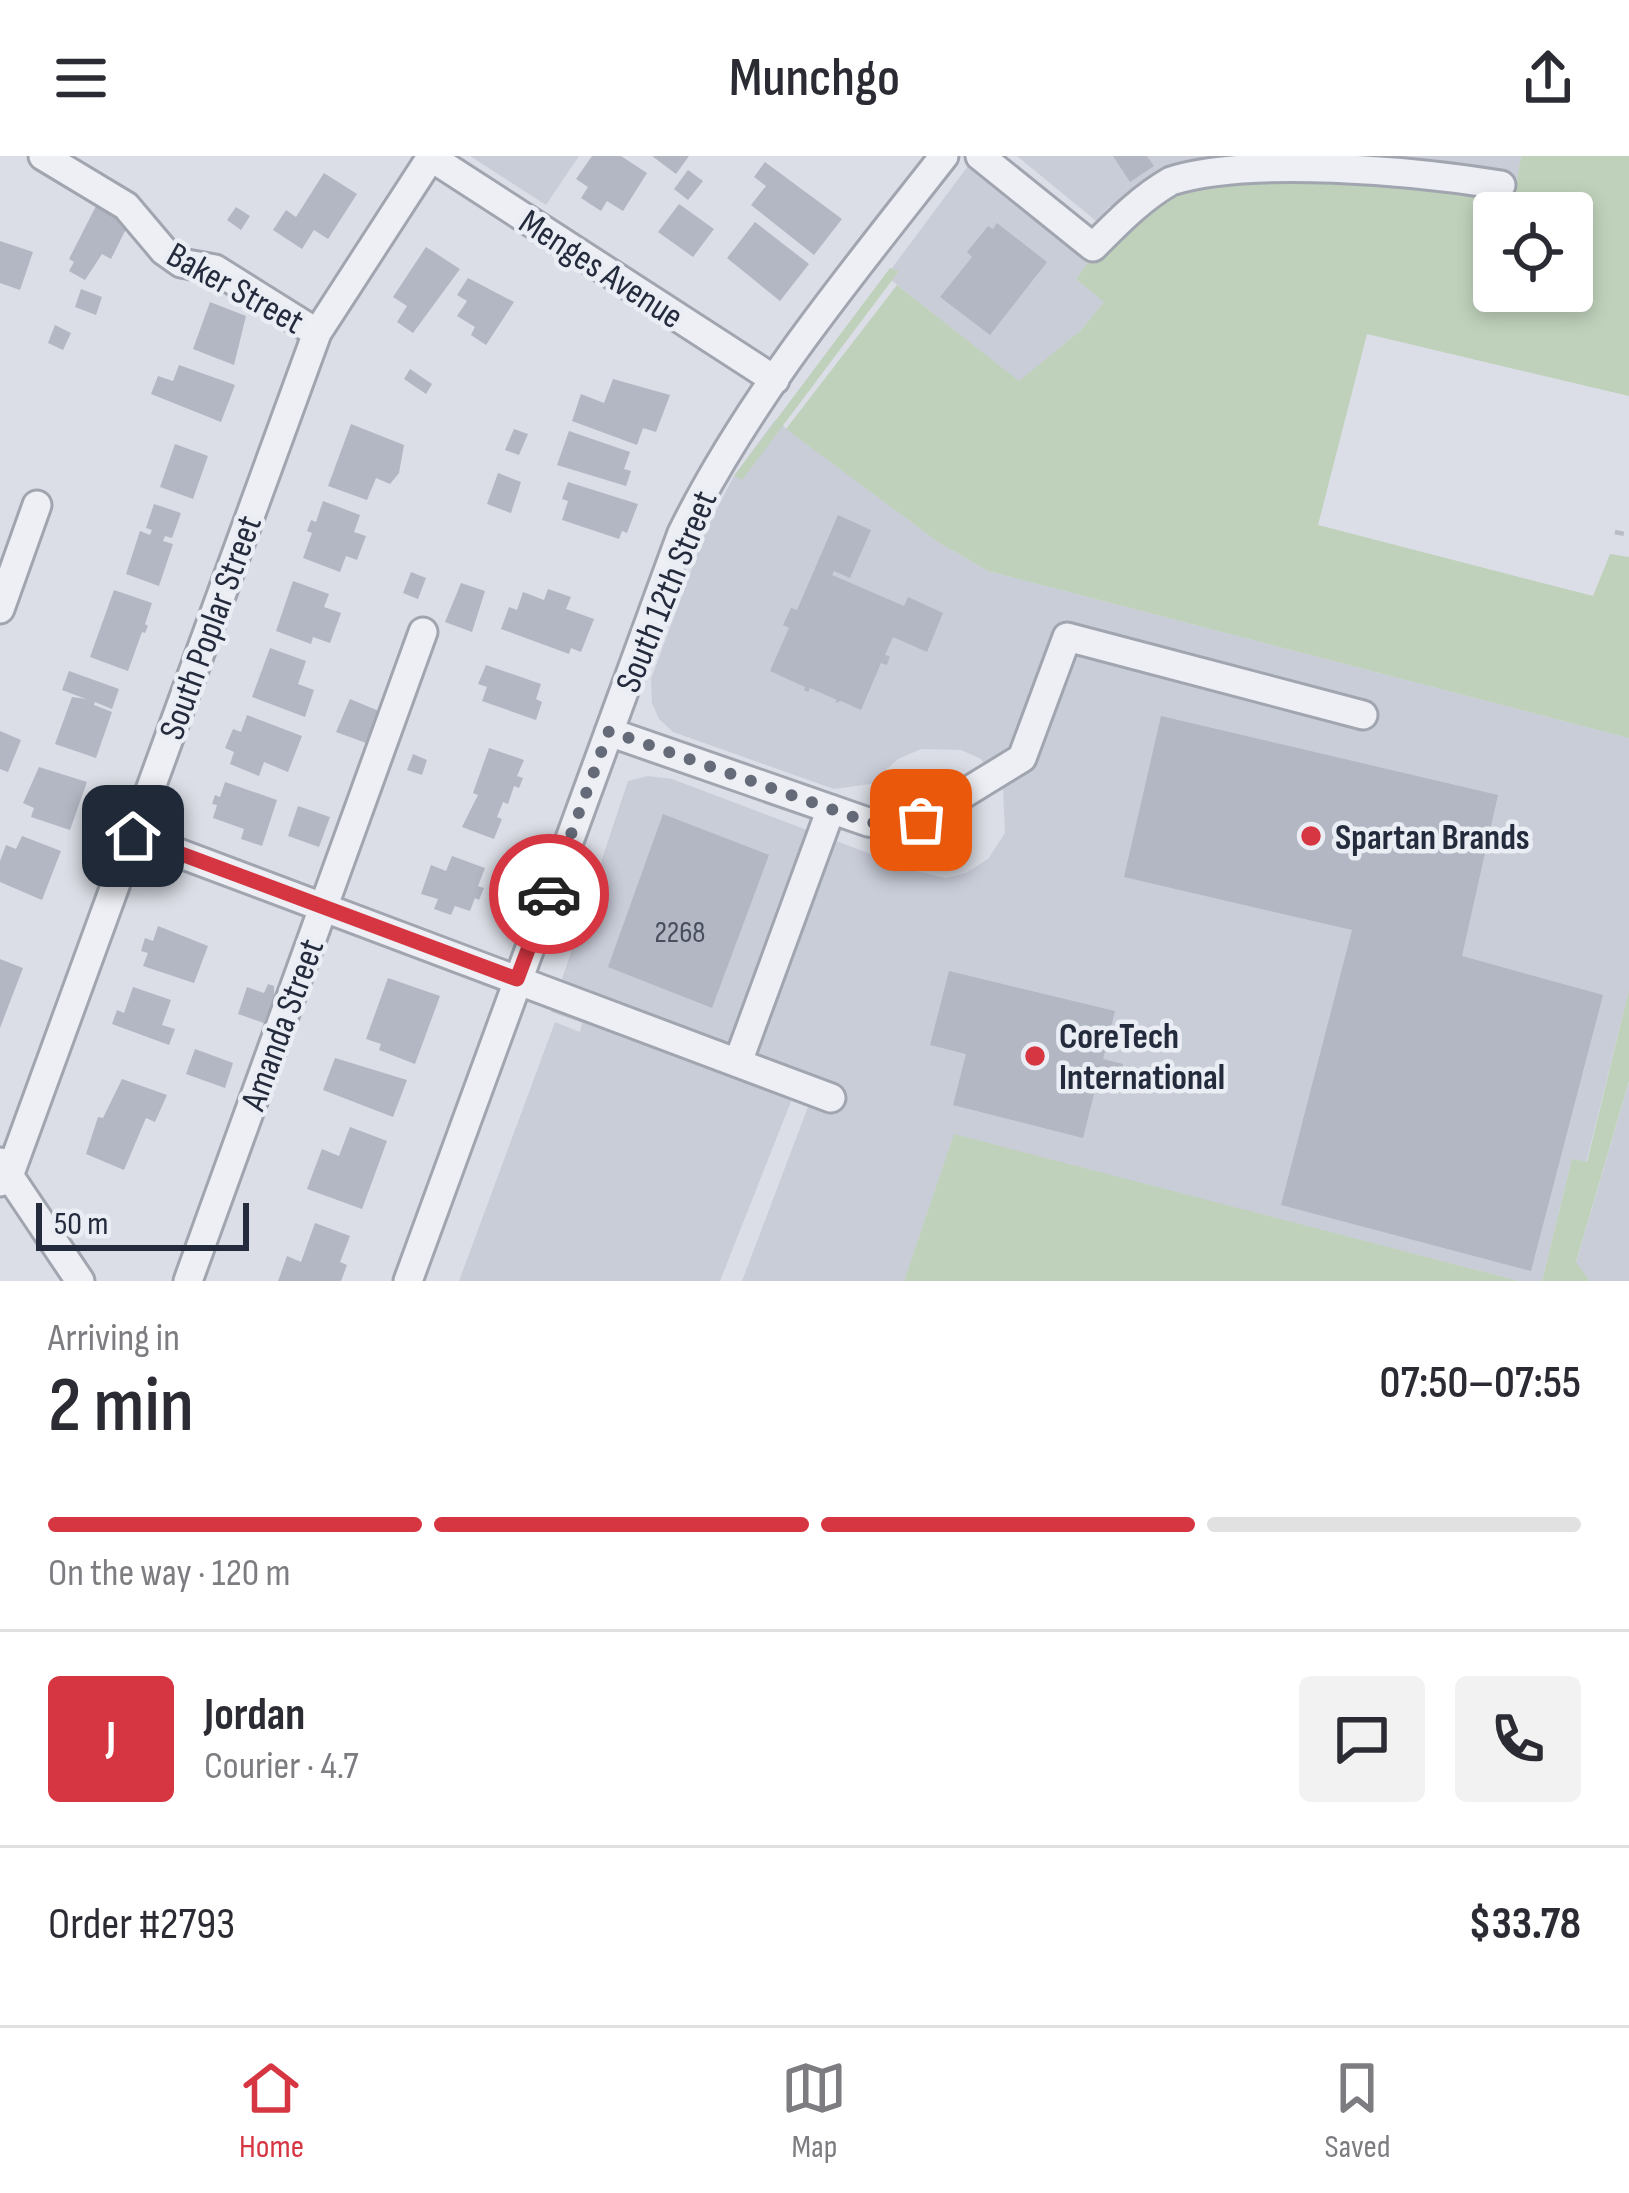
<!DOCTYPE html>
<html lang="en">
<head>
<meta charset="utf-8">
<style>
  body { margin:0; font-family:"Sofia Sans Condensed",sans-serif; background:#f2f2f3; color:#2b2b33; height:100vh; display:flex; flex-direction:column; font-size:45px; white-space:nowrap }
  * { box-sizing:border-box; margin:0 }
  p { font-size:39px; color:#7c7c81 }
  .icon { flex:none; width:66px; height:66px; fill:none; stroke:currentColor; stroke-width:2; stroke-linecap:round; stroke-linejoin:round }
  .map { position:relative; height:1125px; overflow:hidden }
  .drawer { display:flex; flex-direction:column; background:#fff; flex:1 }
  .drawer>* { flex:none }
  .fabs { position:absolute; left:1473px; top:36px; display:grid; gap:24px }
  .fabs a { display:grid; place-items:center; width:120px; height:120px; border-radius:12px; background:#fff; box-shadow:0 6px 18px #0003; font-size:60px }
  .scale { position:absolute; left:36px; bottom:30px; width:213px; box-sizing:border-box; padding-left:12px; border:6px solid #242b3d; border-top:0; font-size:33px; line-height:42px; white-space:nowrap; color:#242b3d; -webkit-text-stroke:9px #eaedf4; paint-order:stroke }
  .pin { position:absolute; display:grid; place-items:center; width:102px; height:102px; color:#fff; margin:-51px; border-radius:24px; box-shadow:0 6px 18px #0006 }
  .courier { position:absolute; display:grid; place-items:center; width:120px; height:120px; margin:-60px; border:9px solid #d53642; border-radius:50%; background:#fff; color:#222; box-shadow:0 3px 15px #0007 }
  .summary em { font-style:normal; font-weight:600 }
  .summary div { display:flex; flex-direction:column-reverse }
  .summary { display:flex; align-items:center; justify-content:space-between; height:204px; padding:0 48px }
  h1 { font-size:78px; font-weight:600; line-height:90px }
  .bar { display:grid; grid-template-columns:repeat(4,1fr); gap:18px 12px; align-content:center; height:144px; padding:0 48px }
  .bar i { height:15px; border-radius:9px; background:#e1e1e2 }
  .bar .on { background:#d53642 }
  .bar p { grid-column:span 4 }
  .line { display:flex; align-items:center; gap:30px; padding:0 48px; border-top:3px solid #e1e1e2 }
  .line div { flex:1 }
  .round { display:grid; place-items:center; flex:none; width:126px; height:126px; border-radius:12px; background:#f2f2f3 }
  header { display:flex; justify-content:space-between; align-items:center; height:156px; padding:0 48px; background:#fff; font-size:54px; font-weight:600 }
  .dock { display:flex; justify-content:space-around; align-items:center; height:168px; border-top:3px solid #e1e1e2; background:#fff; font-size:33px; color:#7c7c81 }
  .dock a { display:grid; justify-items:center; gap:6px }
  .dock .on { color:#d53642 }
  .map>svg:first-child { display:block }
  .built { fill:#c9cdd8 }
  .green { fill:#bfd1bb; fill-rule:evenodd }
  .building { fill:#b2b7c3 }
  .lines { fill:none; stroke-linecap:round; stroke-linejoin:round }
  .minor-casing { stroke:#a0a5b0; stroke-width:33 }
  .path { stroke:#b9bcc4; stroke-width:4.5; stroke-dasharray:9 9; stroke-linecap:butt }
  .minor { stroke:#edeff4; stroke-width:27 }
  .done { stroke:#646a78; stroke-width:12; stroke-dasharray:0 21.6 }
  .route { stroke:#d53642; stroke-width:15 }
  .poi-dot { fill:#d53642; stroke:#eaedf4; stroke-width:4.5 }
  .labels { text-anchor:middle; stroke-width:9; stroke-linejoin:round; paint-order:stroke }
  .number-label { font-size:30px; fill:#484e5e }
  .street-label { font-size:36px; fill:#242b3d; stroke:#eaedf4 }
  .poi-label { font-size:36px; font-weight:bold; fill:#242b3d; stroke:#eaedf4; text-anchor:start }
</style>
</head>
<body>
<header><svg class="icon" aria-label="menu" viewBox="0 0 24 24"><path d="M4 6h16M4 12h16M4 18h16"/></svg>Munchgo<svg class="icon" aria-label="share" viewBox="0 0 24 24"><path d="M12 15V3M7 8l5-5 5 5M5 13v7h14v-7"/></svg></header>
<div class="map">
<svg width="1629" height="1125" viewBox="0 0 1629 1125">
  <rect width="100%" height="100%" fill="#dbdee6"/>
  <path class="built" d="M470,0H579L546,49Z
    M1017,0H1521L1515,43L1168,42L1127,77L1110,50L1096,65Z
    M968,10L1090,104L1076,123L1105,145L1080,175L1019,226L886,120Z
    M775,264L938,386L988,415L1629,582V834L1586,1007L1572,1003L1542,1125H1519L954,979L904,1125H742L811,943L794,938L720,1125H459L555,866L580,876L582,867L551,856L628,625L648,620L672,623L916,715L946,722L966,717L988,703L1005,677L1003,633L981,603L961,594L921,593L898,603L871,628L834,633L673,576L659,563L652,547L651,523L707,372L734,320Z
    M1629,926V1125H1590L1576,1107Z"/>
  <path class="green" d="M1521,0H1629V240L1367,178L1318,369L1593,440L1610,398L1629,401V582L988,415L938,386L786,273L897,129L1019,225L1080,175L1104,146L1076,123L1090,104L1101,100L1168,42L1212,23L1357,22L1514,43ZM1494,57H1572V135H1494Z
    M890,112L899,115L742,324L734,320Z
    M1629,834V925L1576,1106L1590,1125H1542L1572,1003L1587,1006Z
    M954,978L1519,1125H904Z"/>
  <path class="building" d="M592,0H621L647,17L623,55L607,45L601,55L581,42L588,31L576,23Z
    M652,0H689L676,18Z
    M1113,0H1147L1154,10L1130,26Z
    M765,6L842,63L814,99L751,49L766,30L754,21Z
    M688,14L703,25L688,44L674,33Z
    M324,17L357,38L328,83L314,74L302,93L273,74L286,54L296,61Z
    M679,48L714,73L693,101L658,76Z
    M96,50L128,69L111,103L102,98L85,124L69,115L74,106L69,103Z
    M236,51L250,60L241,74L227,64Z
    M755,66L809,108L780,145L727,102Z
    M997,67L1047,106L990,179L940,141L972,101L967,96L988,70L993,73Z
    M0,85L33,96L20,134L0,127Z
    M426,91L460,113L413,177L397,166L407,150L393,141Z
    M468,122L514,146L486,189L471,179L475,171L457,160L467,145L457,139Z
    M81,133L102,141L96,159L75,151Z
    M210,146L246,160L234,209L193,193Z
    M55,169L71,177L63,194L48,187Z
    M179,209L235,229L221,266L151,238L158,220L173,225Z
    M410,213L432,228L426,238L404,223Z
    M613,223L670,239L656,276L643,272L637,289L572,265L581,238L604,247Z
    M351,268L404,289L399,317L390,328L376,322L367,344L328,330Z
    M514,273L528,278L519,299L505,294Z
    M569,275L630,296L624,313L631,315L626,330L557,309Z
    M175,288L208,300L193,343L160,331Z
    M498,317L521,326L511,357L487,348Z
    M568,326L638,348L627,377L622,375L619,383L562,364L568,345L562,343Z
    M323,345L360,359L354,376L366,380L357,404L346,400L340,416L303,402L312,377L307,375L311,364L316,366Z
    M154,348L181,357L172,382L165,380L163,385L173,388L159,430L126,418L140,375L150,379L152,374L146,372Z
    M838,359L871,374L850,422L834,415L832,419L904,450L908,441L943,457L927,496L893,481L885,499L890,500L887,509L881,507L861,554L841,545L835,547L837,544L810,532L808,536L804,534L805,531L770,515L789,472L783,469L791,452L797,454Z
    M411,416L426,422L418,443L403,437Z
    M293,425L329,438L324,451L341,457L330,487L313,481L311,488L276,475Z
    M461,427L485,435L472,476L445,466Z
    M548,433L571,441L566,453L594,463L581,496L571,492L569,498L501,473L509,451L517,454L523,436L544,444Z
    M114,434L152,447L145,468L148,470L145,477L142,476L128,515L90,501Z
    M270,492L306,505L298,528L314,534L305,561L252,541Z
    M486,509L541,528L536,543L542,546L536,564L482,545L487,531L478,528Z
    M69,515L119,533L112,553L95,546L94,549L112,556L96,602L55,588L72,541L86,543L62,534Z
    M350,543L379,555L366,587L336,576Z
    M247,559L302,580L288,616L264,606L259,620L230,608L234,596L225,592L233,573L241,576Z
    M1161,560L1498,639L1462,800L1603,839L1531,1115L1281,1049L1352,774L1124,721Z
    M0,575L21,584L8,616L0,613Z
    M489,592L524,604L517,620L523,622L519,632L514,630L508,648L503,646L497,661L502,663L494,683L462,671L478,639L473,637Z
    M413,598L427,604L422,619L407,614Z
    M39,611L87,626L70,674L31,661L34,652L23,647Z
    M225,626L277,644L262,690L241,683L244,673L213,662L217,649L212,648L215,639L220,641Z
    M298,650L330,661L319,691L288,680Z
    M663,658L769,699L712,852L608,811Z
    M22,680L61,695L42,744L0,726V705L6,689L16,693Z
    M452,700L485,712L478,730L484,732L479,744L475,742L470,755L455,750L451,759L434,753L438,743L421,738L431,709L446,715Z
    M158,770L208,790L194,827L143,810L148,797L141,795L145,782L153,785Z
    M0,803L23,812L0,872Z
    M949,815L1115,855L1103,903L1123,908L1120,923L1099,918L1083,982L953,949L966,898L930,889Z
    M388,822L440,840L415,908L379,894L381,888L366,883Z
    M268,828L274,830V840L264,867L238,858L247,831L264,837Z
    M133,831L171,844L162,869L175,873L169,889L112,868L117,854L124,857Z
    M195,893L233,907L225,932L186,918Z
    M335,902L407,924L393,961L323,934Z
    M122,923L167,939L155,966L146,962L124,1014L86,998L98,961L103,962Z
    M350,971L387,985L362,1053L307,1033L322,993L339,1000Z
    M315,1067L350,1080L340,1106L347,1109L341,1125H278L287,1100L301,1106Z"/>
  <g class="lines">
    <g class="minor-casing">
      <path id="minor" d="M43,0L126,50L164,95L181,107L215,113L317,177
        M429,0L775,224
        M980,0L1093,91C1117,67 1141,42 1171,25C1250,0 1414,15 1501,29
        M0,453L37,349
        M609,576L868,666L893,669L921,664L1022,602L1067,481L1363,559
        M133,680L831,942
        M738,906L831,653
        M0,1006L80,1125
        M0,1026L9,1020L317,177L431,1
        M188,1125L423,476
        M408,1125L682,377C750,240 850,120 944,0"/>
    </g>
    <path class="path" d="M1615,376L1629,379"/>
    <use href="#minor" class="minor"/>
  </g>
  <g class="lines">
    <path class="done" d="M549,738L609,575L868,666L893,669L921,664"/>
    <path class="route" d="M133,680L517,823L549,738"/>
  </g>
  <g class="poi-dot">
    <circle cx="1311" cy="680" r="12"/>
    <circle cx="1035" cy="900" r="12"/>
  </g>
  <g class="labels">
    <g class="number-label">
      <text x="680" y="786">2268</text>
    </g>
    <g class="street-label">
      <text transform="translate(602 112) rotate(33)" y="13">Menges Avenue</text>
      <text transform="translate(236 131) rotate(29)" y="13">Baker Street</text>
      <text transform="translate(665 435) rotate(-68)" y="13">South 12th Street</text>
      <text transform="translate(209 471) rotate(-70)" y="13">South Poplar Street</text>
      <text transform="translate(281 868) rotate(-70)" y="13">Amanda Street</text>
    </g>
    <g class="poi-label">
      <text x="1335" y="693">Spartan Brands</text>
      <text x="1059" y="892">CoreTech<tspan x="1059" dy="41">International</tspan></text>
    </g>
  </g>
</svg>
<div class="fabs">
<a><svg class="icon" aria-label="locate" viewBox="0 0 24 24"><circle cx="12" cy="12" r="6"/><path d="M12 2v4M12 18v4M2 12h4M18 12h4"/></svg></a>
</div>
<div class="scale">50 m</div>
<div class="pin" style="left:921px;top:664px;background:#ea580c"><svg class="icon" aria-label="bag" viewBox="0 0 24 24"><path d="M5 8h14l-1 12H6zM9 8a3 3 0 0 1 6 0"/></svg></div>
<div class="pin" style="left:133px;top:680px;background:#1f2937"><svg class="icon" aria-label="home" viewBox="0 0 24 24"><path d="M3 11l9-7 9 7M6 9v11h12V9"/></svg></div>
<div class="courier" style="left:549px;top:738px"><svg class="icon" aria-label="car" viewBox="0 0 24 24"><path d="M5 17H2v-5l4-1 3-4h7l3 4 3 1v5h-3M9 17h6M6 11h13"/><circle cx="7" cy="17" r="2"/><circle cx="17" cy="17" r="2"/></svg></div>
</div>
<section class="drawer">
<div class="summary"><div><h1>2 min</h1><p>Arriving in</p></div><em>07:50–07:55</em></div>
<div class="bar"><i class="on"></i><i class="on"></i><i class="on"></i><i></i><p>On the way · 120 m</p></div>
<div class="line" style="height:216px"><b class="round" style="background:#d53642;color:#fff">J</b><div><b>Jordan</b><p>Courier · 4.7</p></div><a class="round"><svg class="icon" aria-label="chat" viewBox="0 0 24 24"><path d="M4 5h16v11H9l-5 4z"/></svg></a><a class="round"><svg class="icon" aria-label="phone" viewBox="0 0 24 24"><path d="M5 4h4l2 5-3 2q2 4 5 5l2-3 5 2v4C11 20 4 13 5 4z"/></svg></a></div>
<div class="line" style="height:156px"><div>Order #2793</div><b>$33.78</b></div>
</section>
<nav class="dock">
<a class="on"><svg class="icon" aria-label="home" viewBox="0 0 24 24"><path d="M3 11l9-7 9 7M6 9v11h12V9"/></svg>Home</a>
<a><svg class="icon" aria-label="map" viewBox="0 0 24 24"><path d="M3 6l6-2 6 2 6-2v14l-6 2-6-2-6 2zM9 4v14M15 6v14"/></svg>Map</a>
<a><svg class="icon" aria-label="saved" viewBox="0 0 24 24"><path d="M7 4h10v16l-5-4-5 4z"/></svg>Saved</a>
</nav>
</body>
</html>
